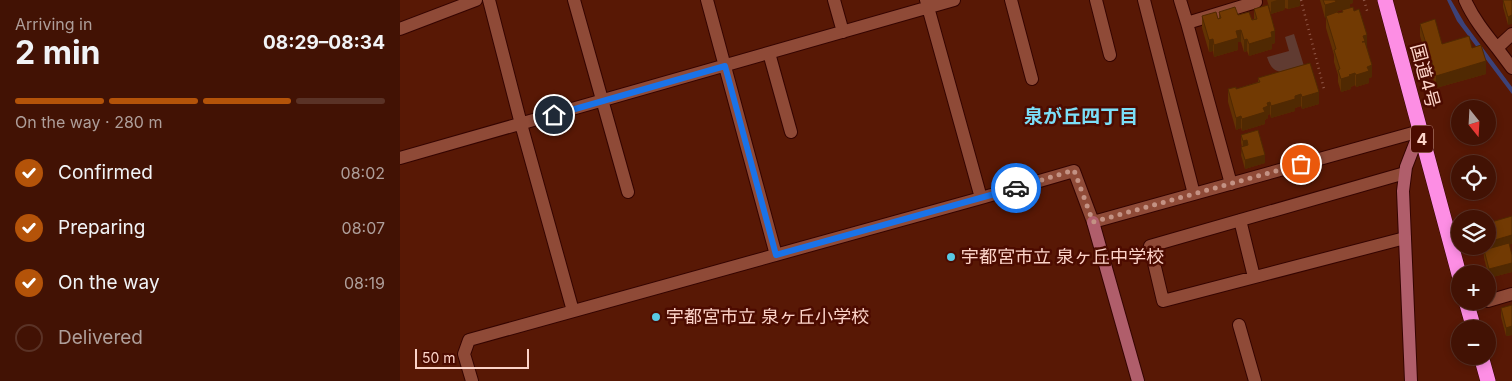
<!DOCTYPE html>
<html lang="en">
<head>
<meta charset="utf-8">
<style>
  body { margin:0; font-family:Inter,"Noto Sans JP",sans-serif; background:#491b0e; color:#f1f3f6; height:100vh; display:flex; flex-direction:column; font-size:19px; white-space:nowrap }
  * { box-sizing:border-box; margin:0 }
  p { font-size:16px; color:#ae9e9a }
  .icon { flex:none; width:28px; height:28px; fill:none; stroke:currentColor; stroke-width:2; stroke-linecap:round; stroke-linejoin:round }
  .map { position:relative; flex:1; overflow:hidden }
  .side { display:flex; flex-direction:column; background:#421204; width:400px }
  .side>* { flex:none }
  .needle { width:32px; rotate:162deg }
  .tools { position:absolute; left:1051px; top:100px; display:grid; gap:10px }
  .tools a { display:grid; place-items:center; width:45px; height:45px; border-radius:50%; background:#421204; box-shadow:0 2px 8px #0003,0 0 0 1px #5a3226; font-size:25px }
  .scale { position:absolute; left:15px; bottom:12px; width:114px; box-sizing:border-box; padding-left:5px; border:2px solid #fcd3c8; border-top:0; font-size:14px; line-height:18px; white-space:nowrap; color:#fcd3c8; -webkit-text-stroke:4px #4c0b00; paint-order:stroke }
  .pin { position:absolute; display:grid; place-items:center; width:42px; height:42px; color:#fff; margin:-21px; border:2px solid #fff; border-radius:50%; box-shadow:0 1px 5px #0007 }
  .courier { position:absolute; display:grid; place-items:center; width:50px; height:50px; margin:-25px; border:4px solid #1a73e8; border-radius:50%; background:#fff; color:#222; box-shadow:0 1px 6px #0007 }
  .headline em { font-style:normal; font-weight:700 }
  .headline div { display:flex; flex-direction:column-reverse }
  .headline { display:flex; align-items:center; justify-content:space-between; height:85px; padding:0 15px }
  h1 { font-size:32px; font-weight:700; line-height:38px }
  .bar { display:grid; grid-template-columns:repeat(4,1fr); gap:8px 5px; align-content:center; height:60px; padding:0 15px }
  .bar i { height:6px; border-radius:4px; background:#5a3226 }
  .bar .current { background:#b45309 }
  .bar p { grid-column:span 4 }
  ol { padding:0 15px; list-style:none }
  li { display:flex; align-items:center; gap:15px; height:55px }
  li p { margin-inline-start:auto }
  li .icon { padding:5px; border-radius:50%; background:#b45309; color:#fff; stroke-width:4 }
  li:last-child { color:#ae9e9a }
  li i { width:28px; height:28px; border:2px solid #5a3226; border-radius:50% }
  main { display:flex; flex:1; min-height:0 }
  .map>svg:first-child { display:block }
  .green { fill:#603b31 }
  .water { fill:#3c4279 }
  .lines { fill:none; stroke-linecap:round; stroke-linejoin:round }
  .street-casing { stroke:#340400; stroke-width:14 }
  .secondary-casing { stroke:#340400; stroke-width:14 }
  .highway-casing { stroke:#340400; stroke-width:16 }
  .path { stroke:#925a4a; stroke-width:2.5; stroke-dasharray:1 4; stroke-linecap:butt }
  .street { stroke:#8f4a37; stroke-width:12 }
  .secondary { stroke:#b05e6b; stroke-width:12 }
  .highway { stroke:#fd8ee4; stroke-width:15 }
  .wall { fill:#623203; fill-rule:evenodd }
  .shaded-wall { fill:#502902 }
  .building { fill:#723a03; stroke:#502902 }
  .done { stroke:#c39284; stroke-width:5; stroke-dasharray:0 9 }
  .route { stroke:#1a73e8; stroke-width:6 }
  .poi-dot { fill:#58c9e4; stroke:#4c0b00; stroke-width:2 }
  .labels { text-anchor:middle; stroke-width:5; stroke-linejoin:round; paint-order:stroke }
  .shield { fill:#4c0b00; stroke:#c7978c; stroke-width:1 }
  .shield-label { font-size:16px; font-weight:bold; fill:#fcd3c8 }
  .street-label { font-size:18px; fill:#fcd3c8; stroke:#4c0b00 }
  .poi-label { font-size:18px; fill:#fcd3c8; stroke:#4c0b00; text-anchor:start }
  .neighbourhood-label { font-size:19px; font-weight:bold; fill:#7bdff8; stroke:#4c0b00 }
</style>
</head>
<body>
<main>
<section class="side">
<div class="headline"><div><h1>2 min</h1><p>Arriving in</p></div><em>08:29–08:34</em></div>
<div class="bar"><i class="current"></i><i class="current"></i><i class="current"></i><i></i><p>On the way · 280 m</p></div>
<ol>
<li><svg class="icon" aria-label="check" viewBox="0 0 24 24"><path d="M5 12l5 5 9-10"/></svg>Confirmed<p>08:02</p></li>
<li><svg class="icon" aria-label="check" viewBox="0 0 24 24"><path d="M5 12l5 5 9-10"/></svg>Preparing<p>08:07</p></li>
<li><svg class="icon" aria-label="check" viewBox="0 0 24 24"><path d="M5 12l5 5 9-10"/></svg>On the way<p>08:19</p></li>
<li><i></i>Delivered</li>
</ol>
</section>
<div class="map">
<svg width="1112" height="381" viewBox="0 0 1112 381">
  <rect width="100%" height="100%" fill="#581805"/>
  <path class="green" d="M894,34L904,66C886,71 874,79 867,57L889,51L885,37Z"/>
  <path class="water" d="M1047,0H1051L1065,24L1112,87V94L1057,21Z"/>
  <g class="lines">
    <g class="street-casing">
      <path id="street" d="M89,0L121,124L173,311
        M174,0L228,192
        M307,0L376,255
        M434,0L443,32
        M526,0L581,198
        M611,0L632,79
        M696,0L710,55
        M744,0L794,194
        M780,0L787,23
        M1065,0C1073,18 1085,33 1097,48
        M0,29L76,0
        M1112,34L1097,48L1112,68
        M369,53L391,132
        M0,158L554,0
        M1005,173L750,246L763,301L1005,238
        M831,184L787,23L856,2L855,0
        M840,220L854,277
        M1088,301L1112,294
        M839,325L855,381
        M72,381L64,354L69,340L581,198L674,171L693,222L1020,131"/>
    </g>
    <g class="secondary-casing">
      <path id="secondary" d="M693,222L738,381
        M1011,381L1003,191L1006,167L1020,131"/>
    </g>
    <g class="highway-casing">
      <path id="highway" d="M985,0L1060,278
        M1066,301L1074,329
        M1081,356L1088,381"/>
    </g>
    <path class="path" d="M901,0L924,89
      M964,0L968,14"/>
    <use href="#street" class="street"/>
    <use href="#secondary" class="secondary"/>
    <use href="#highway" class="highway"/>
  </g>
  <path class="wall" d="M867,0H900V6L888,9L885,8L884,10L871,14Z
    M920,0H953V3L950,4V8L967,47L972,77L969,78V83L956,87L955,85L951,87V89L941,92L938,82V75L934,62V55L926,28V17L925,18ZM942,10V12L938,13L936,12Z
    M1103,0H1112L1108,25L1103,7Z
    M854,9L875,43L872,44V49L849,56L847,51L844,52L841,42H838V50L814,57L813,51L809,52L802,28V16L818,19L819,18V12L838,15L852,20L854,19Z
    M1020,24L1042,44L1072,48L1086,74L1036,88L1020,36Z
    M910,63L919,104L902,109L901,106L895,108V111L871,118L870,114L868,115V118L865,120V124L842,131L841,128L836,130L828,102V89H836L858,82V78Z
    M858,130L865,163L845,169L841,155L842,147L841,143V135Z
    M1109,244L1112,255V272L1089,278L1084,258L1083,246Z
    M1112,305V335L1106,336L1101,317V308Z"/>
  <path class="shaded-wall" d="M877,0H885V8L884,10L871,14V2Z
    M888,0H900V6L888,9Z
    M935,0H942V10L936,12V14L925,18V5Z
    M942,0H953V3L950,4V10H942V12Z
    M1112,15V24L1108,25V17Z
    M841,30V42H838V50L814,57V45L836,31Z
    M875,31V43L872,44V49L849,56V44L871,32Z
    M967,35V47L965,48L963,36Z
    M813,39V51L809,52V40Z
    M847,39V51L844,52V40Z
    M1086,61V74L1036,88V76Z
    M972,65V77L969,78V83L956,87V75L967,67Z
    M955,73V85L951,87V89L941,92V79L949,75Z
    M919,92V104L902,109V97Z
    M901,94V106L895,108V111L871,118V106L895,96Z
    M870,102V114L868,115V118L865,120V124L842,131V119L863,108L867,103Z
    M841,116V128L836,130V118Z
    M847,140V148L843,150V141Z
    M865,155V163L845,169V160Z
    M1112,235V244L1084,252V246H1088V242Z
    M1112,263V272L1089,278V269Z
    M1112,326V335L1106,336V328Z"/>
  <path class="building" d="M923,0H935L936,2L925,5Z
    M1103,0H1112V15L1108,17Z
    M868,5L875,31L871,32L872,37L849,44L847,39L844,40L841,30L836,31L838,38L814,45L813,39L809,40L802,16L816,12L818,19L821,18L819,12L835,7L838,15L849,12L852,20L857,19L854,9Z
    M953,7L954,11L959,9L967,35L963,36L965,41L962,42H965L972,65L967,67L969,71L956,75L955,73L949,75L951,76L941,79L938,70L940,69L934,50L936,49L926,16L937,12L938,13L943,12L942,10Z
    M1035,19L1042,44L1069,36L1072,48L1081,45L1086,61L1036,76L1020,24Z
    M910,63L919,92L902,97L901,94L895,96V99L871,106L870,102L867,103L868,106L863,108L865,112L842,119L841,116L836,118L828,89L836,87V89L860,82L858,78Z
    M858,130L865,155L845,160L841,147L848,145L847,140L843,141L841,135Z
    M1112,216V235L1088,242V223Z
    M1109,243L1112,255V263L1089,269L1084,250Z
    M1112,305V326L1106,328L1101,308Z"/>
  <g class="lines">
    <path class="done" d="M616,188L674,170L693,222L901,164"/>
    <path class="route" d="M154,115L325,66L376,255L616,188"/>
  </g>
  <g class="poi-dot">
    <circle cx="551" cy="257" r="5"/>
    <circle cx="256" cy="317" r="5"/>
  </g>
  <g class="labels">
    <rect class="shield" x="1011" y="125.5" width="22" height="27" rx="4"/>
    <g class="shield-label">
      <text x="1022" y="145">4</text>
    </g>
    <g class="street-label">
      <text transform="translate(1025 76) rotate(75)" y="6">国道4号</text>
    </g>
    <g class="poi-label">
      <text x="561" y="263">宇都宮市立 泉ヶ丘中学校</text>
      <text x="266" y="323">宇都宮市立 泉ヶ丘小学校</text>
    </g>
    <g class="neighbourhood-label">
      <text x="681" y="123">泉が丘四丁目</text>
    </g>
  </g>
</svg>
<div class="tools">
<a><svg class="needle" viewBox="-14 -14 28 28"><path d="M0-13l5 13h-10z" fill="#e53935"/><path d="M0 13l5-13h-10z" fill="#ae9e9a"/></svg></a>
<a><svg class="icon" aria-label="locate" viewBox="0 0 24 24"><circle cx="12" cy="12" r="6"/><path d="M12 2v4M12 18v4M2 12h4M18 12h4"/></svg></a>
<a><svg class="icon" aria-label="layers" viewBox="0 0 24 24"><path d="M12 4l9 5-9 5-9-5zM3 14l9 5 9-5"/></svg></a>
<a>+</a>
<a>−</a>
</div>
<div class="scale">50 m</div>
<div class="pin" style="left:901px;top:164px;background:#ea580c"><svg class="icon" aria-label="bag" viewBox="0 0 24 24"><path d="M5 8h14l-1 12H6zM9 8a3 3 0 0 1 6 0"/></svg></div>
<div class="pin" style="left:154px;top:115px;background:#1f2937"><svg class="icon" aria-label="home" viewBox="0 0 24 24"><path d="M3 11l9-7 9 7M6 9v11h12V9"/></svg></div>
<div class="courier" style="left:616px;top:188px"><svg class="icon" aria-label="car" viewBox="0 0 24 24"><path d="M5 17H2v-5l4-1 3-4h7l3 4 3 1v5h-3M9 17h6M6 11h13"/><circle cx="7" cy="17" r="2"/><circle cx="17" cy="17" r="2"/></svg></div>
</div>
</main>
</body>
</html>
